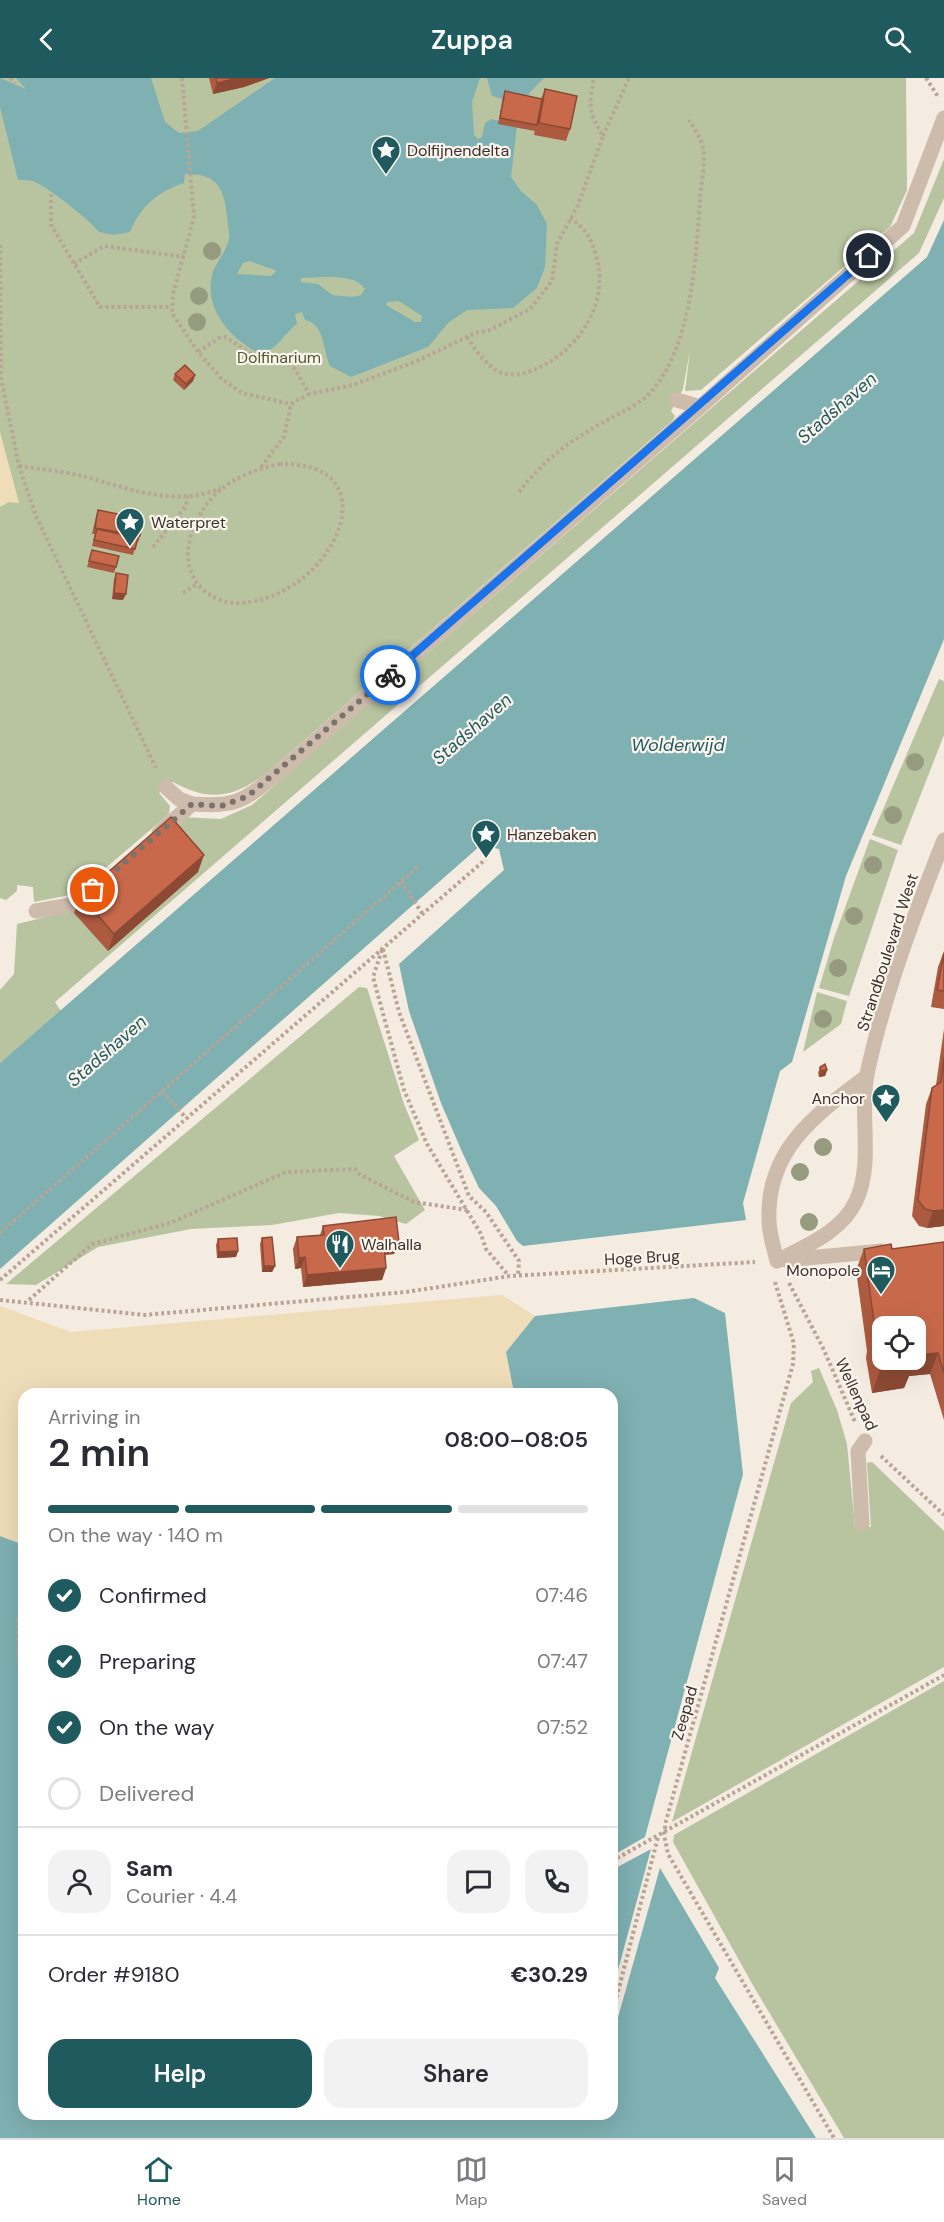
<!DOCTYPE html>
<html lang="en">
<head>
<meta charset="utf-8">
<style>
  body { margin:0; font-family:"DM Sans",sans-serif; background:#f2f2f3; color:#2b2b33; height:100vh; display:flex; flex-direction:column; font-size:22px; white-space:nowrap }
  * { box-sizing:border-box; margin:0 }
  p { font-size:20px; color:#7c7c81 }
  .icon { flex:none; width:33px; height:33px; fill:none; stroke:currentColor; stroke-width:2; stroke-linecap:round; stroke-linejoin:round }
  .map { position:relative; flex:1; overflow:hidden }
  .details { position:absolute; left:18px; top:1310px; width:600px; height:732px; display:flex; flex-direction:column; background:#fff; border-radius:18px; box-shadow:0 6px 24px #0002 }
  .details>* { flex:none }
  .controls { position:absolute; left:872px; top:1238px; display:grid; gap:12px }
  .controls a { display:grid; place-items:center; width:54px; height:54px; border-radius:12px; background:#fff; box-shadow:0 6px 24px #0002; font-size:30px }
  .pin { position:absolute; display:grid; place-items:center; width:51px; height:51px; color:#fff; margin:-26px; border:3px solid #fff; border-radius:50%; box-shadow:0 2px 6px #0007 }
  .courier { position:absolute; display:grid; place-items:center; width:60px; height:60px; margin:-30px; border:4px solid #1a73e8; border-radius:50%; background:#fff; color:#222; box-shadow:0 2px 8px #0007 }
  .summary em { font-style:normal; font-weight:600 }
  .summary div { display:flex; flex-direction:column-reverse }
  .summary { display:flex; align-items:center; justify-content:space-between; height:102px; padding:0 30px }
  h1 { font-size:39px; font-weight:600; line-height:45px }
  .bar { display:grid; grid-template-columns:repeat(4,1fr); gap:9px 6px; align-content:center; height:72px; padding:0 30px }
  .bar i { height:8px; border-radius:4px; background:#e1e1e2 }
  .bar .current { background:#1f5a5e }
  .bar p { grid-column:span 4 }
  .line { display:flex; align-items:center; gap:15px; padding:0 30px; border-top:2px solid #e1e1e2 }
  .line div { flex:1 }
  .round { display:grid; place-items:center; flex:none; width:63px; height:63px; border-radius:18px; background:#f2f2f3 }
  ol { padding:0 30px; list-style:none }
  li { display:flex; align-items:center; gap:18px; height:66px }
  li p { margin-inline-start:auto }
  li .icon { padding:6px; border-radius:50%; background:#1f5a5e; color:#fff; stroke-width:4 }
  li:last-child { color:#7c7c81 }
  li i { width:33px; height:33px; border:3px solid #e1e1e2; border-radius:50% }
  .cta { display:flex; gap:12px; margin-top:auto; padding:12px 30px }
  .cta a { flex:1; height:69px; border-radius:18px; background:#1f5a5e; color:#fff; font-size:24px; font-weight:600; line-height:69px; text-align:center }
  .cta a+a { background:#f2f2f3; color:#2b2b33 }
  header { display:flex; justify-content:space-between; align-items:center; height:78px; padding:0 30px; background:#1f5a5e; color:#fff; font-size:27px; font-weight:600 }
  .tabs { display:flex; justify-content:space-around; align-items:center; height:84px; border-top:2px solid #e1e1e2; background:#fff; font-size:16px; color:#7c7c81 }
  .tabs a { display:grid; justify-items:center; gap:3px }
  .tabs .current { color:#1f5a5e }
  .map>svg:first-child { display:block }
  .green { fill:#b8c4a0 }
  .sand { fill:#efdcb8 }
  .water { fill:#7fb0b2; fill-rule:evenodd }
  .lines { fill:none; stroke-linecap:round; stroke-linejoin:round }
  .path { stroke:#b9a596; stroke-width:4; stroke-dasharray:3 3; stroke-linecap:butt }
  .minor { stroke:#cdbbac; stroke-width:15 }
  .tree { fill:#969b7f }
  .wall { fill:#ac5a40 }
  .shaded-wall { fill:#8c4a34 }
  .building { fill:#c8694b; stroke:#8c4a34; stroke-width:1.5 }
  .done { stroke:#7c716b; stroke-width:6; stroke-dasharray:0 10.8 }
  .route { stroke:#1a73e8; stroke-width:8 }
  .labels { text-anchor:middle; stroke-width:4.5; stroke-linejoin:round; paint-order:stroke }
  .poi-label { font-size:16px; fill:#3b302b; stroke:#fbf5ee; text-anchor:start }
  .park-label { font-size:16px; fill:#4a5a2e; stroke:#fbf5ee }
  .street-label { font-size:16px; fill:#3b302b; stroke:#fbf5ee }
  .water-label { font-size:18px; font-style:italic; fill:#1f5a5e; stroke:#fbf5ee }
</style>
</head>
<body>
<header><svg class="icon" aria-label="back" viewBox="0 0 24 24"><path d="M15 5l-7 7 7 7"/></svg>Zuppa<svg class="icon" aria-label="search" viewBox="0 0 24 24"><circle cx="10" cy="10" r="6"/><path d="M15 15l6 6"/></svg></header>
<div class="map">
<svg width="944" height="2060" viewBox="0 0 944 2060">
  <rect width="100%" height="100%" fill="#f4ebe1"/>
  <path class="green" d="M0,0H906L907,112L890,149L701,312L685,313L690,273L683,311L671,333L675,338L673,342L269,693C236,719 210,725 173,704L159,715L170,728L169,736L75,816L34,824L33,809L17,807V813L6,822L0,820Z
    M944,81V120L919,175L55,924L61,933L0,985V912L14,896L17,846L75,832L181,739L221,741L252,727L914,155Z
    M939,601L944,603V657L901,767L872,757Z
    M870,761L898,772L849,918L819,910L834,860Z
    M359,909L367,910L404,1026L419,1062L394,1078L425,1132L406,1146L379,1138L339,1135L272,1147L191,1151L98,1169L36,1207L6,1206Z
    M817,914L847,923L841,946L803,974Z
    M819,1290L837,1332L847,1366L855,1449H871L867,1385L872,1384L944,1453V1589L672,1744L791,1325L813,1304L811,1293Z
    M944,1603V2060H844L754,1909L673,1764L674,1757Z"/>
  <path class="sand" d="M0,354L19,425L9,424L0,429Z
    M502,1217L535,1238L506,1274L514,1315L24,1316V1467L0,1458V1228L71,1254Z"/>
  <path class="water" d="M0,0L26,11L16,0H151L165,44L179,55L198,53L275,0H480L472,24L474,57L478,61L482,59L485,45L492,41L517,47L511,99L521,113L537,127L547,146L545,189L537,210L513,230L467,232L449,244L428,269L351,299L330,288C323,272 325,246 305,242L302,234L295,236L297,246C284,255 277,274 259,275C230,261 202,229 213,194C217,183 227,172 229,161C230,154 227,145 227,138C224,109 216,95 185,96L184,105C157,114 141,128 130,154L114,157L99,154C90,142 47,108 33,103C28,102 23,102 18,102L0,29ZM249,183L275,192L276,193L271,198L237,196L243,185ZM301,200C319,200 354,194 365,211L361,217L353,219L332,217L318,206L301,204ZM399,223L422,238L421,244H415L386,227L387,224Z
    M487,0H544L530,14L524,27L492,18Z
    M944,142V561L846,798L792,984L780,993L743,1125L746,1142L523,1168L517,1163L496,1128L479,1110L463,1076L441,1025L409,933L399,886L504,792L499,771L481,767L0,1191V985L927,179Z
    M694,1220L725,1235L743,1396L645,1759L612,1778V1316L514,1315L506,1274L535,1238Z
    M0,1458L24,1467V2036H612V1950H615L660,1790L719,1890L715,1900L816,2060H0Z
    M651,1771L612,1914V1792Z"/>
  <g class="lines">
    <path class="path" d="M10,0L15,5
      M182,0L194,139L173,216L172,235L198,274L222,301L242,315L291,326L309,316
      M926,0L939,20
      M603,58L629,0
      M51,116V147L100,229H171
      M0,167L1,300L19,388L36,438L156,690
      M74,186L104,168L185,179
      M467,259C475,271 487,290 502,295C514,299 527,295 538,290C580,271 610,224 596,177C591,160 585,150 570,140
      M198,274L219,260L226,259L253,277L285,282L295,291L309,316L353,307L417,283L475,255L490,252L530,231L552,203L557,166L578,127L603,58C588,33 589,29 594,0
      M279,386C396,383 333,520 240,525C227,526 216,521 206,514C175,490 189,446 211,421C229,401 253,392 279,386Z
      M19,388C40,391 61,393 82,398C127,410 176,430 221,410
      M261,389L284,359L291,326
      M519,414C543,383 568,364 602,345C617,336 636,329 649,316C692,270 696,180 700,121C701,105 706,86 703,70C702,61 694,50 689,42
      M153,469L186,428L187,417
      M183,515L197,506
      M401,803L422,835
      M383,871L399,934L469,1118L486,1134L519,1183L518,1198
      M382,872L373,899L404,1012L427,1066L481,1156L486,1171L509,1198
      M162,1013L186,1040
      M0,1155L420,787
      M0,1202L486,781
      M775,1204L794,1266L793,1286L666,1743L664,1756L668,1776L834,2060
      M789,1205L824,1272L855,1344
      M0,1222L145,1237L406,1214L510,1198L755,1184
      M29,1222L92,1166L170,1145L286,1094L355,1091L359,1096L414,1124L467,1132
      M881,1378L944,1437
      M18,1541L19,1585L24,1586
      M612,1783L944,1597
      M612,1937L658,1759"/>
    <path class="minor" d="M677,322L700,329
      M166,709L179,721L192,726
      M159,755L192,726C241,730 246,720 283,691L700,329L903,148L944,40
      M36,833L76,826L93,812
      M786,1182L882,1173
      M777,1183C805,1168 842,1154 856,1123C874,1085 859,1037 867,996C884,917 914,837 944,762
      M777,1183C774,1170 769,1156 769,1142C766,1072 816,1036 867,998
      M862,1446L858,1373L865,1363"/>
  </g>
  <g class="tree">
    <circle cx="212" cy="173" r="9"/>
    <circle cx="199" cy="218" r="9"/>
    <circle cx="197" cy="244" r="9"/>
    <circle cx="915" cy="684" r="9"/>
    <circle cx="893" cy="737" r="9"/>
    <circle cx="873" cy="787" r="9"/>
    <circle cx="854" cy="838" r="9"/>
    <circle cx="838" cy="890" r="9"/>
    <circle cx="823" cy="941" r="9"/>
    <circle cx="823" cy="1069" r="9"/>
    <circle cx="800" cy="1094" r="9"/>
    <circle cx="809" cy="1144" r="9"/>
  </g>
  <path class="wall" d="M209,0H269L244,9L213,16Z
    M545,11L570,51L566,63L534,57L535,51V53L498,46L503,19L505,13L541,21Z
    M175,296L195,297L193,303L184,312L173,302Z
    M98,432L140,458L138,464H137L133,477L92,468L95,456H92L96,438Z
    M92,472L116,489L114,495L87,489Z
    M116,495L123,522L112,521L114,501Z
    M198,794L108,873L74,835L81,818Z
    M944,873V931L931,929L938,889Z
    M944,951V1148L927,1150L919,1148L912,1138L926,1026L932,1010L936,1007Z
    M820,989L827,992L825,998L819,999L818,995Z
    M323,1148L399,1164L394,1176L385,1177L386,1190L382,1202L303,1209L301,1190L295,1191L293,1171L297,1159L320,1157Z
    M262,1160L275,1188L272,1194H262L260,1166Z
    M218,1161L238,1173L236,1179L217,1180L216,1167Z
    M944,1164V1342L930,1296L909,1298L904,1310L872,1315L866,1280L867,1273L856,1192L864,1171H892Z"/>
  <path class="shaded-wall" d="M238,0H269L244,9L213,16L217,5Z
    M195,297L193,303L184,312L186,306Z
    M114,515L126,516L123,522L112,521Z
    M204,777L198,794L108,873L114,856Z
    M827,992L825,998L819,999L821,993Z
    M944,1132V1148L927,1150L933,1133Z
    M399,1164L394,1176L380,1177L384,1165Z
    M238,1173L236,1179L217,1180L219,1174Z
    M305,1179L301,1190L295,1191L299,1180Z
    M264,1188H275L272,1194H262Z
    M386,1190L382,1202L303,1209L307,1197Z
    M938,1275L930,1296L909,1298L904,1310L872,1315L880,1293L910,1281H915V1277Z"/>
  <path class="building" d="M216,0H238L217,5Z
    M545,11L577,18L570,51L539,45Z
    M505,13L542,21L537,47L500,40Z
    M185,287L195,297L186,306L175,296Z
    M98,432L143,441L140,458L95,450Z
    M97,451L138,460L135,471L94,462Z
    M92,472L119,478L116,489L89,483Z
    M116,495L128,497L126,516L114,515Z
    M171,739L204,777L114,856L81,818Z
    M944,875V913L937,912Z
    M944,979V1132L933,1133L925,1131L918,1122L932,1010L941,1004Z
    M825,986L827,992L821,993L820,989Z
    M396,1139L399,1164L384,1165L386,1190L307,1197L305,1179L299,1180L297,1159L324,1157L323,1148Z
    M272,1159L275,1188H264L262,1160Z
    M237,1160L238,1173L219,1174L218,1161Z
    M944,1164V1295L938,1275L915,1277V1248H882V1281H911L912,1289L880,1293L873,1258L875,1251L864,1171L891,1166L892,1171Z"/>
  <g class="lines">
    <path class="done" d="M93,812L192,726L221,728L248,718L390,597"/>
    <path class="route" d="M390,597L869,178"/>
  </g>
  <defs>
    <g id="sight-pin" transform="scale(1.5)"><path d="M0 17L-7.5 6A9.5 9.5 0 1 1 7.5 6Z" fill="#1f5a5e" stroke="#fbf5ee"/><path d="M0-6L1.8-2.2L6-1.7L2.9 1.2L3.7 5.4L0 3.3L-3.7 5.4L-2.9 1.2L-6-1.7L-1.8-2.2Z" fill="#fff"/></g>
    <g id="restaurant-pin" transform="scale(1.5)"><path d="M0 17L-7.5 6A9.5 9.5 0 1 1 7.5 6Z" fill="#1f5a5e" stroke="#fbf5ee"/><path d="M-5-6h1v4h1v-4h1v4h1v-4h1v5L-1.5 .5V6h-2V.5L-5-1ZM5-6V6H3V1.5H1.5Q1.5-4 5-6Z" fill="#fff"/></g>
    <g id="hotel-pin" transform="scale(1.5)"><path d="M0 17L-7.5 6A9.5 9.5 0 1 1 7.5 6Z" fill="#1f5a5e" stroke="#fbf5ee"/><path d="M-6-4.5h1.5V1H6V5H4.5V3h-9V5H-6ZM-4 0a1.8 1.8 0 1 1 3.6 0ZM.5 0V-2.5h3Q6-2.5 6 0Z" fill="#fff"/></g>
  </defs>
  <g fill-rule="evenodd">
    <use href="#sight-pin" x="386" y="72"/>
    <use href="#sight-pin" x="130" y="444"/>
    <use href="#sight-pin" x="486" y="756"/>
    <use href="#sight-pin" x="886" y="1020"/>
    <use href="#restaurant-pin" x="340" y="1166"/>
    <use href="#hotel-pin" x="881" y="1192"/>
  </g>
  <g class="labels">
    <g class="poi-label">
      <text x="407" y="78">Dolfijnendelta</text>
      <text x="151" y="450">Waterpret</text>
      <text x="507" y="762">Hanzebaken</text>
      <text x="865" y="1026" text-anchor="end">Anchor</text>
      <text x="361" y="1172">Walhalla</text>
      <text x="860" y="1198" text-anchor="end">Monopole</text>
    </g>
    <g class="park-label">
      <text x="279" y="285">Dolfinarium</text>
    </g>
    <g class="street-label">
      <text transform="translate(887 874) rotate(-72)" y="6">Strandboulevard West</text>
      <text transform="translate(642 1179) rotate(-3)" y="6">Hoge Brug</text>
      <text transform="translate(857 1316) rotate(65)" y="6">Wellenpad</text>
      <text transform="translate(684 1635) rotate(-74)" y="6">Zeepad</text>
    </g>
    <g class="water-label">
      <text transform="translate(837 330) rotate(-41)" y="6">Stadshaven</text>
      <text transform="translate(472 651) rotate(-41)" y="6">Stadshaven</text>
      <text x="678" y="673">Wolderwijd</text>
      <text transform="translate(107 973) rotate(-41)" y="6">Stadshaven</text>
    </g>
  </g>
</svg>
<div class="controls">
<a><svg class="icon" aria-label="locate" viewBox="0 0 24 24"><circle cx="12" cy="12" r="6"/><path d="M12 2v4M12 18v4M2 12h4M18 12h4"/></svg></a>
</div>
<div class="pin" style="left:93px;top:812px;background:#ea580c"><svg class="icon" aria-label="bag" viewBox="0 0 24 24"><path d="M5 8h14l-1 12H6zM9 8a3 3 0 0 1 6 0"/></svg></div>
<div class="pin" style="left:869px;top:178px;background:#1f2937"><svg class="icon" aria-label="home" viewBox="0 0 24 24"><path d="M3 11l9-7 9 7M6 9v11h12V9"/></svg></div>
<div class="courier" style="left:390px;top:597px"><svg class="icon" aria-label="bike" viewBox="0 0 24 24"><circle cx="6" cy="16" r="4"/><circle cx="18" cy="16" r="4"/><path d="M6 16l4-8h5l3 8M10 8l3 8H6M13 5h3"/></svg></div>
<section class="details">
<div class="summary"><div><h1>2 min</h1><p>Arriving in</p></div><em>08:00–08:05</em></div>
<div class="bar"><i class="current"></i><i class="current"></i><i class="current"></i><i></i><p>On the way · 140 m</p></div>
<ol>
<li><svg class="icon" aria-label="check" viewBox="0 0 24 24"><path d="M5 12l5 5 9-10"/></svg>Confirmed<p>07:46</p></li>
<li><svg class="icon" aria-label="check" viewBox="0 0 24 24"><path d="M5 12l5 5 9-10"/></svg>Preparing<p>07:47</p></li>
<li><svg class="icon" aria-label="check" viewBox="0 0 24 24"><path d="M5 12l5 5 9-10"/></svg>On the way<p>07:52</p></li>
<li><i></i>Delivered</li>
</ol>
<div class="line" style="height:108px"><a class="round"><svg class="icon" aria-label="person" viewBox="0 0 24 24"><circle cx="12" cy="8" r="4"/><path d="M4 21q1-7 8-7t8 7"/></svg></a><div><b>Sam</b><p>Courier · 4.4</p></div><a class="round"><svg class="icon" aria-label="chat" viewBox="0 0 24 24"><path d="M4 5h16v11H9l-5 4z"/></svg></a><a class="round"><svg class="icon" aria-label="phone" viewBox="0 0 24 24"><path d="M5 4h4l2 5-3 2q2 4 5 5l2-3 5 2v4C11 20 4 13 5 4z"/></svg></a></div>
<div class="line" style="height:78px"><div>Order #9180</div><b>€30.29</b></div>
<div class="cta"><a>Help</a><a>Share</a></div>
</section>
</div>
<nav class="tabs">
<a class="current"><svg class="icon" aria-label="home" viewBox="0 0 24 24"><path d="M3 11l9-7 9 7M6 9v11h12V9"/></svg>Home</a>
<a><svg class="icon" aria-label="map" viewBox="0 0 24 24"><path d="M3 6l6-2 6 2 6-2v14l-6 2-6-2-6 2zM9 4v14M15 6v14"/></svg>Map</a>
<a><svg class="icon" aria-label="saved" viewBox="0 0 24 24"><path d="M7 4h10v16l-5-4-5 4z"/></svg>Saved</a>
</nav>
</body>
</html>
